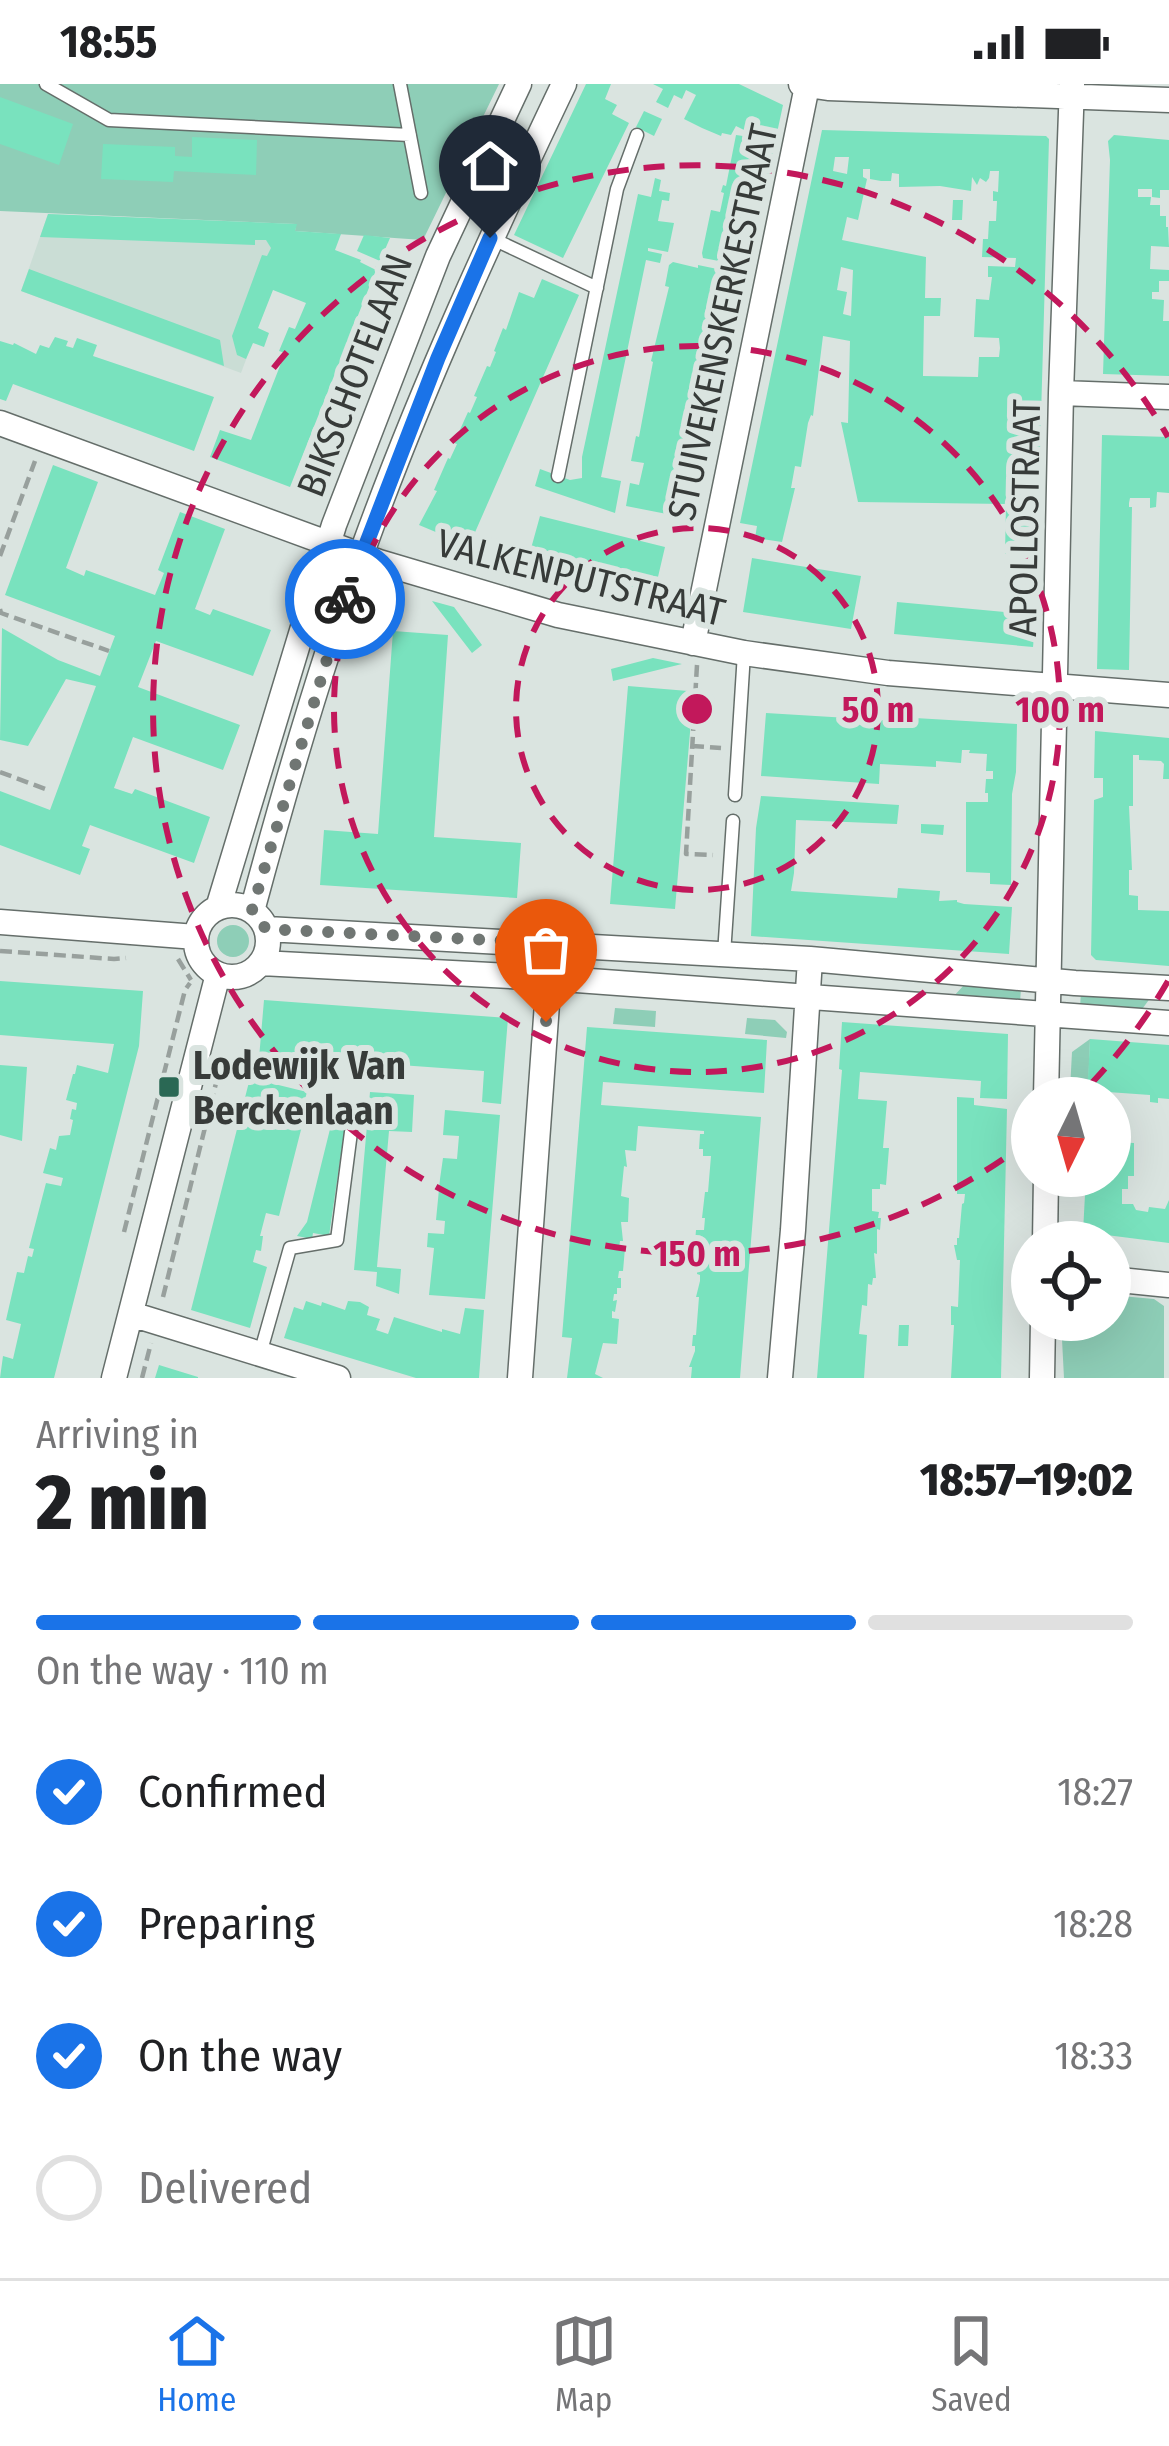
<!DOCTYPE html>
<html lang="en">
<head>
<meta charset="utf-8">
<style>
  body { margin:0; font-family:"Fira Sans Condensed",sans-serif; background:#f6f6f6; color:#202124; height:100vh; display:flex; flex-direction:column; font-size:45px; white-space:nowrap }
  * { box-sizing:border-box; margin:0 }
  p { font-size:39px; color:#757577 }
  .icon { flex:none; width:66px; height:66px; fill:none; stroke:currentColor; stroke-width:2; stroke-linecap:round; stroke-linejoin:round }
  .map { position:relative; height:1294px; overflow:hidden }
  .details { display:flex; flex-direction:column; background:#fff; flex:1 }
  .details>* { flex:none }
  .needle { width:78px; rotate:185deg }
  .tools { position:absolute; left:1011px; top:993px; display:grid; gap:24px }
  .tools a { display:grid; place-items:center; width:120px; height:120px; border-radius:50%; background:#fff; box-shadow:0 12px 48px #0002; font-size:60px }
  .pin { position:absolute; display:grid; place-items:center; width:102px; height:102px; color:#fff; margin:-123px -51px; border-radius:50% 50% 50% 0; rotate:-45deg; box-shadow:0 0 12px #0007 }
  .pin .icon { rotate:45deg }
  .courier { position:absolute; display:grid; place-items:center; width:120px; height:120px; margin:-60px; border:9px solid #1a73e8; border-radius:50%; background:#fff; color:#222; box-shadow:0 3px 15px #0007 }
  .headline em { font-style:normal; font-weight:800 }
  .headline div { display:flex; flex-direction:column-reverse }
  .headline { display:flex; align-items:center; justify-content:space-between; height:204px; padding:0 36px }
  h1 { font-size:78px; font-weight:800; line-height:90px }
  .bar { display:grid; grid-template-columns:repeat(4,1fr); gap:18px 12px; align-content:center; height:144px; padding:0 36px }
  .bar i { height:15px; border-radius:9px; background:#e0e0e0 }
  .bar .current { background:#1a73e8 }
  .bar p { grid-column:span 4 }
  ol { padding:0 36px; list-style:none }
  li { display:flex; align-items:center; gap:36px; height:132px }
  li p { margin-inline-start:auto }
  li .icon { padding:12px; border-radius:50%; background:#1a73e8; color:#fff; stroke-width:4 }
  li:last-child { color:#757577 }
  li i { width:66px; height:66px; border:6px solid #e0e0e0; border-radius:50% }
  .status { display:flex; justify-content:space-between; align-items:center; height:84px; padding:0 60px; background:#fff; direction:ltr }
  .status svg { height:33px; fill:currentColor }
  .dock { display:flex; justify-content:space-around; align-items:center; height:168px; border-top:3px solid #e0e0e0; background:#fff; font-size:33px; color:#757577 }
  .dock a { display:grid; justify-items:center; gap:6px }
  .dock .current { color:#1a73e8 }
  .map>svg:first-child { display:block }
  .built { fill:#caddd5 }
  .green { fill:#8eceb7 }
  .building { fill:#79e2be; fill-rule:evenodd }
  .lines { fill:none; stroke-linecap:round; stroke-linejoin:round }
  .lane-casing { stroke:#656e6a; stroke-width:15 }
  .street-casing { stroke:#656e6a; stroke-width:27 }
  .path { stroke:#98a09d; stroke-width:4.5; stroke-dasharray:12 6; stroke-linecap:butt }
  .lane { stroke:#fff; stroke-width:12 }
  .street { stroke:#fff; stroke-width:24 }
  .done { stroke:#707673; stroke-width:12; stroke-dasharray:0 21.6 }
  .route { stroke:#1a73e8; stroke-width:15 }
  .ring { fill:none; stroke:#c2185b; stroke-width:6; stroke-dasharray:21 15 }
  .poi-dot { fill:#2a6854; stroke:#dae4e0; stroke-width:4.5 }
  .labels { text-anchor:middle; stroke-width:12; stroke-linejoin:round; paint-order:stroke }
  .street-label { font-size:39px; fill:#373b39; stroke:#dae4e0 }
  .poi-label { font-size:39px; font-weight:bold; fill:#373b39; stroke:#dae4e0; text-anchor:start }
  .centre { fill:#c2185b; stroke:#dae4e0; stroke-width:6 }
  .ring-label { font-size:36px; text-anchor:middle; font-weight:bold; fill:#c2185b; stroke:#dae4e0; stroke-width:12; stroke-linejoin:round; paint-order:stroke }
</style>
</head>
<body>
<div class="status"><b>18:55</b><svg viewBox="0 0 49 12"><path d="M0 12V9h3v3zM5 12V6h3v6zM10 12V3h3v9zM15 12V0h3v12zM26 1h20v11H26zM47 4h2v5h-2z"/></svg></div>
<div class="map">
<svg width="1169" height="1294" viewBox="0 0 1169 1294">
  <rect width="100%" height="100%" fill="#dae4e0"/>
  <path class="built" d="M48,130L297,140L241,289L21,207Z"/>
  <path class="green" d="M0,0H499L423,156L295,147L296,140L0,127Z
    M217 857a16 16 0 1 1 32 0a16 16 0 1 1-32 0Z
    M965,900L1021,904L1020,919L952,914Z
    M1081,908L1151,913L1140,928L1080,923Z
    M615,924L656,927L655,943L613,940Z
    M747,934L775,936L787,948L786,954L745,950Z
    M1090,955L1088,1006H1070L1072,968Z
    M1110,1211L1154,1215L1164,1222V1294H1064L1061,1236H1110Z"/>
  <path class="building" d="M586,0H611L605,15L617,21L612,30L629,39L563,174L514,151Z
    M653,0H739L783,21L749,179L720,172L719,177L703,174L702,169L711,126L720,128L724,109L721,108L723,101L726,102L736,51L743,52L746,47L736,42L731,51L722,49L721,52L702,44L684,35L696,11L686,6L682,15L674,11L668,24L656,18L663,5Z
    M0,13L73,40L59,81L0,60Z
    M644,27L662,35L654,52L636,43Z
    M822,46L1046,52L1049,55L1037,471L1005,470L1006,420L858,418L841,338L848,339L850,257L823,252L813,332L811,331L808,339L801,383L795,382L791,404H795L782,458L755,454L757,442L740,439ZM835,73H849L847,90L833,87ZM863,85H870V95L881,97H891L892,89L899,90V103L940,102L971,107L972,93L977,101L980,94L986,98L989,94L990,87H999L998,108L993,107V117H997L996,137H989L988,155H983L982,173L1016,174L1015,183L988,182V193H992L989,216L976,215L974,253L999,254L1000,264L999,273H979L978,293L923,292L924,232H940L941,214H925L926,173L842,156L847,133L858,136L867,95L863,93ZM841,183L853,186L851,232L843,230L847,208L837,206Z
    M1114,51L1169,56V106H1160V114L1152,113V105H1138V113H1151L1150,121H1160V132H1166V143H1168L1169,163L1151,162L1150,185L1169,186V197H1159V208H1152V215L1164,216L1163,237H1169V292L1103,290L1110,76L1108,57Z
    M192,53L257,56L256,91L174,87L173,98L101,95L103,60L175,63V72L192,73Z
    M655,94L661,96L659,107L670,109L669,117L662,116L658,137L674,139L668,168L648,164V167L662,170L660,179L646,176L601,393L621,397L615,429L535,402L540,385L570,396L582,394V373L638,110L651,113Z
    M953,116H963L962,136H952Z
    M48,130L297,140L295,147L341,150L335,166L361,176L360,178L376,186L290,403L210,373L220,346L251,356L285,269L279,267L289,243L295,245L306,219L273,206L258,244L269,249L264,263L253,259L246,275L237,271L232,252L262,171L267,172L271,164L266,156H255V161L40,153Z
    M364,151L390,154L380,177L357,167Z
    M673,178L698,184V181L727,187L728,189L677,432L626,422L630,399L639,401L644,379L631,377L636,352L639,353L653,278L651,277L669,203L665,202L669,181Z
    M29,185L220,256L224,282L21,207Z
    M542,195L579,211L469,462L419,441L437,407L434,406L448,374L450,375L457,360L454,359L468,328L470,329L477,313L474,312L487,282L490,283L496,268L494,267L503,244L506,246L519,208L534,214Z
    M55,253L68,257L66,262L73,264L77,254L97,261L93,272L214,313L194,367L13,300L6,317L0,315V257L13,261L14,259L36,270L40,261L49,264Z
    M1102,351L1169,353V409L1157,408L1156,423L1150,424V414H1130L1129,419V423H1132L1129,586L1097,585Z
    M53,381L98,398L66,484L84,492L86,486L155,511L164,489L158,486L180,428L225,445L195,525L210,531L213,525L271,546L253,592L156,557L138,603L240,641L223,686L133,653L114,704L132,710L135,705L210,733L194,779L90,741L82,762L90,765L80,791L0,761V707L50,726L96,602L66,595L28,662L0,656L2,544L58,576L100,592L115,552L5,511Z
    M540,432L665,463L654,510L527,479Z
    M752,474L861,492L851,545L743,528Z
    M432,517L454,523L482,561L472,569Z
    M897,518L1036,531L1033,563L894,550Z
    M393,547L448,551L434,753L521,759L517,814L320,801L324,746L378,750Z
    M653,574L682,580L613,597L611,585Z
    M628,602L688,607L687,612L693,613L675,825L610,820Z
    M766,629L914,638L915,634L1017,640L1016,688L1012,710L1011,801L990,800V789L966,788V718H988V709H985L986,695H993V687H986L987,670L969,669L970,666H962L961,679L936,677V683L880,680L879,700L761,692Z
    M1095,647L1169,654V695H1163L1164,680L1161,677L1139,676V671H1133V722H1129L1132,786H1129V811L1138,812V826L1169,827V882L1096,876L1091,871L1094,716L1103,713V694H1094Z
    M761,712L899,721L897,740L796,736L794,789L791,807L897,814L898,804L940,807L939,817L957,816V818L964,820L1012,823L1009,870L751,852L756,744Z
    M921,740L944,741L943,751L921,749Z
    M0,897L143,907L139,962L54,1294H0L3,1272L13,1275L21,1240L6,1236L17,1188L24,1189L28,1172L32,1173L34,1165L29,1164L46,1099L61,1102L63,1094L43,1089L50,1064L56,1066L59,1052L70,1051L73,1036L70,1035L72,1025L76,1026L77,1019L66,1016L73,990H75L77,981L108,989L114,960L0,951Z
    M264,916L508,934L501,1020L482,1018L484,987L288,973L285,992L258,986Z
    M842,938L1008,950L1007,1015L980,1014L981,997L860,988L858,1015L887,1017L883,1064H889L886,1101L880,1100V1105H872V1127L879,1128L878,1134H881L880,1146L877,1145V1170L874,1169L876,1194H873L872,1201L868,1200L867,1222L862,1221L859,1250L867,1251L864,1294H817L842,986L839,985Z
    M587,943L767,956L764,1009L603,998L601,1021L761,1033L740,1294H691L692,1283H689L695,1267V1262H692L693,1251H696L699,1213H696L700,1197V1191L697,1190L699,1171H694L696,1146H704L705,1134H702L705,1108H708L711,1072H703V1065H699L700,1050H704V1047L638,1042L636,1067L625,1066L627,1083L624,1082L621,1112L629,1114L628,1138H621L623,1157H620L619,1164H625L623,1187H619L618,1194H621V1204H617V1210H614L613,1217L617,1216L615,1228L612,1227V1234L619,1235L617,1260L603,1259L595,1290L603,1294H567L572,1254L562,1253Z
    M1090,955L1169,961V1015L1158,1014V1019L1150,1018V1011L1108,1008V1014H1087Z
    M0,981L27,983L22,1057L0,1051Z
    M250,994L307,1008L300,1033L304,1034L279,1132L266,1129L260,1152H263L261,1167L256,1166L253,1178L267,1183L250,1244L191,1226Z
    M370,1008L414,1011L412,1048L389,1047L377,1183L401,1185L399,1210L376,1202L377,1188L354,1186Z
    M957,1013L974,1014V1021L1007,1025L1001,1294H951L954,1241H951V1222L958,1223L960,1176H957L954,1161H957V1154H959L962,1120L964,1119L965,1110H957Z
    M445,1026L500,1031L485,1215L429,1211L434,1164L427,1163L428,1149L444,1150L445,1137L436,1136L440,1095L443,1074L457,1075L459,1052L443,1051Z
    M331,1041L345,1042L329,1152L313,1149L312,1155L297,1152L307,1138Z
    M1110,1058L1134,1059V1092H1128V1105H1122V1120H1133L1136,1126L1148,1128L1149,1123L1165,1125L1169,1116V1159L1083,1148L1086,1092H1110Z
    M306,1217L321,1222L322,1218L345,1226L348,1217L360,1218L369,1223L367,1231L380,1235L376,1246L388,1250L394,1233L442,1248V1245L460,1250L465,1224L484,1226L479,1294H416L284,1254L294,1223L303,1226Z
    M899,1241H909L908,1262H898Z
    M159,1281L198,1293V1294H155Z"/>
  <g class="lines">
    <g class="lane-casing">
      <path id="lane" d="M46,0L109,36L410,51
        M400,0L421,109
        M491,154L597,204
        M558,392L617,105L637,51
        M735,711L744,569
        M724,870L733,737
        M260,1270L290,1164L337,1156L351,1048"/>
    </g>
    <g class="street-casing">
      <path id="street" d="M801,0L828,4L1169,16
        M1061,309L1169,313
        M0,339L379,478L558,531L744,569L888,589L1169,611
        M693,559L807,2
        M196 857a36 36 0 1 1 72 0a36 36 0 1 1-72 0Z
        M218,824L334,441L438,172L519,0
        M252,827C285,704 321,579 365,460C422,303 492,151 564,0
        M0,838L196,853
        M267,845L810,875L1075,899L1169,904
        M261,879L549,894L1169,939
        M1046,1014L1061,309L1072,0
        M1045,1158L1046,1092
        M1110,1195L1169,1201
        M131,1230L338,1294
        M114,1294L218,890
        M520,1294L550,878
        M780,1294L793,1146L810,875
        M1042,1294L1043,1236"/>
    </g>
    <path class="path" d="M0,472L35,377
      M0,525L1,529L109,567
      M697,581L686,770L713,771
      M692,662L721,664
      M0,688L48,706
      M0,867L114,875L126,874
      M178,875L191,896
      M124,1148L185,906L190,899
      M163,1213L218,991
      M142,1294L151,1259"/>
    <use href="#lane" class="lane"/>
    <use href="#street" class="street"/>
  </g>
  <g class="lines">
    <path class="done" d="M345,515L252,826L266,845L552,859L546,938"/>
    <path class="route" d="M345,515L438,274L490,154"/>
  </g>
  <g class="ring">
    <circle cx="697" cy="625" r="181"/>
    <circle cx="697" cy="625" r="363"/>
    <path d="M1168 897A544 544 0 0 1 1078 1013M1032 1054A544 544 0 1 1 1168 353"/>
  </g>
  <rect class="poi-dot" x="157" y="991" width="24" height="24" rx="6"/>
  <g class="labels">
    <g class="street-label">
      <text transform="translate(722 238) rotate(-78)" y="14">STUIVEKENSKERKESTRAAT</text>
      <text transform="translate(354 291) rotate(-69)" y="14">BIKSCHOTELAAN</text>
      <text transform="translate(1024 434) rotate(-89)" y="14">APOLLOSTRAAT</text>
      <text transform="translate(581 493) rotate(14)" y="14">VALKENPUTSTRAAT</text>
    </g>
    <g class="poi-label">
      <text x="193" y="995">Lodewijk Van<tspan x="193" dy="45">Berckenlaan</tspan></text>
    </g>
  </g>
  <circle cx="697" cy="625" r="18" class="centre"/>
  <g class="ring-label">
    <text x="878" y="638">50 m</text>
    <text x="1060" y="638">100 m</text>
    <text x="697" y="1182">150 m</text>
  </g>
</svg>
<div class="tools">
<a><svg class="needle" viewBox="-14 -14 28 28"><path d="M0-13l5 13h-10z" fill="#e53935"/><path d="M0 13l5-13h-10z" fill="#757577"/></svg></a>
<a><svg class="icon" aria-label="locate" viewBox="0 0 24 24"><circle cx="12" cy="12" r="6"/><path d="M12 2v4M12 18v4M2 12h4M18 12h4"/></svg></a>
</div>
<div class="pin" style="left:546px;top:938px;background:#ea580c"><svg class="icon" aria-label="bag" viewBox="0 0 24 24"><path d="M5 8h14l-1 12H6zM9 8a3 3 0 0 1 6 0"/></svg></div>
<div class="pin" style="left:490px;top:154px;background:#1f2937"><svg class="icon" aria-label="home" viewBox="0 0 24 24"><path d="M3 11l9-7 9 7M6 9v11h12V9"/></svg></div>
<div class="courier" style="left:345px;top:515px"><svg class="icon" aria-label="bike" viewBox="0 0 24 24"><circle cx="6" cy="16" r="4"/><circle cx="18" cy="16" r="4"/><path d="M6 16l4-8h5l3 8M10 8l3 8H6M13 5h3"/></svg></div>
</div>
<section class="details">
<div class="headline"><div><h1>2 min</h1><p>Arriving in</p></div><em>18:57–19:02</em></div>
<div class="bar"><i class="current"></i><i class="current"></i><i class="current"></i><i></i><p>On the way · 110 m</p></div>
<ol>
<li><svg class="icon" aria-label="check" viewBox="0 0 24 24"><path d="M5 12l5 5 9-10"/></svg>Confirmed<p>18:27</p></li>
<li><svg class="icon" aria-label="check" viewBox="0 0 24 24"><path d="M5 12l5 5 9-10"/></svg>Preparing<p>18:28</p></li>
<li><svg class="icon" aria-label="check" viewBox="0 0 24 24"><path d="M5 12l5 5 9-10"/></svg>On the way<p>18:33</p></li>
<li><i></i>Delivered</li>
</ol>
</section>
<nav class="dock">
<a class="current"><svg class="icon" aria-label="home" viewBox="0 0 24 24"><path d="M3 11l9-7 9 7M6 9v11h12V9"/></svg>Home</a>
<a><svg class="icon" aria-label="map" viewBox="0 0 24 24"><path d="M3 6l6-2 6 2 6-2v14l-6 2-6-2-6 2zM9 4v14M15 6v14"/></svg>Map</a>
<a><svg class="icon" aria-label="saved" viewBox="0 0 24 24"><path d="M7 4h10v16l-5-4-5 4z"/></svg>Saved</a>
</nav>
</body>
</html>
